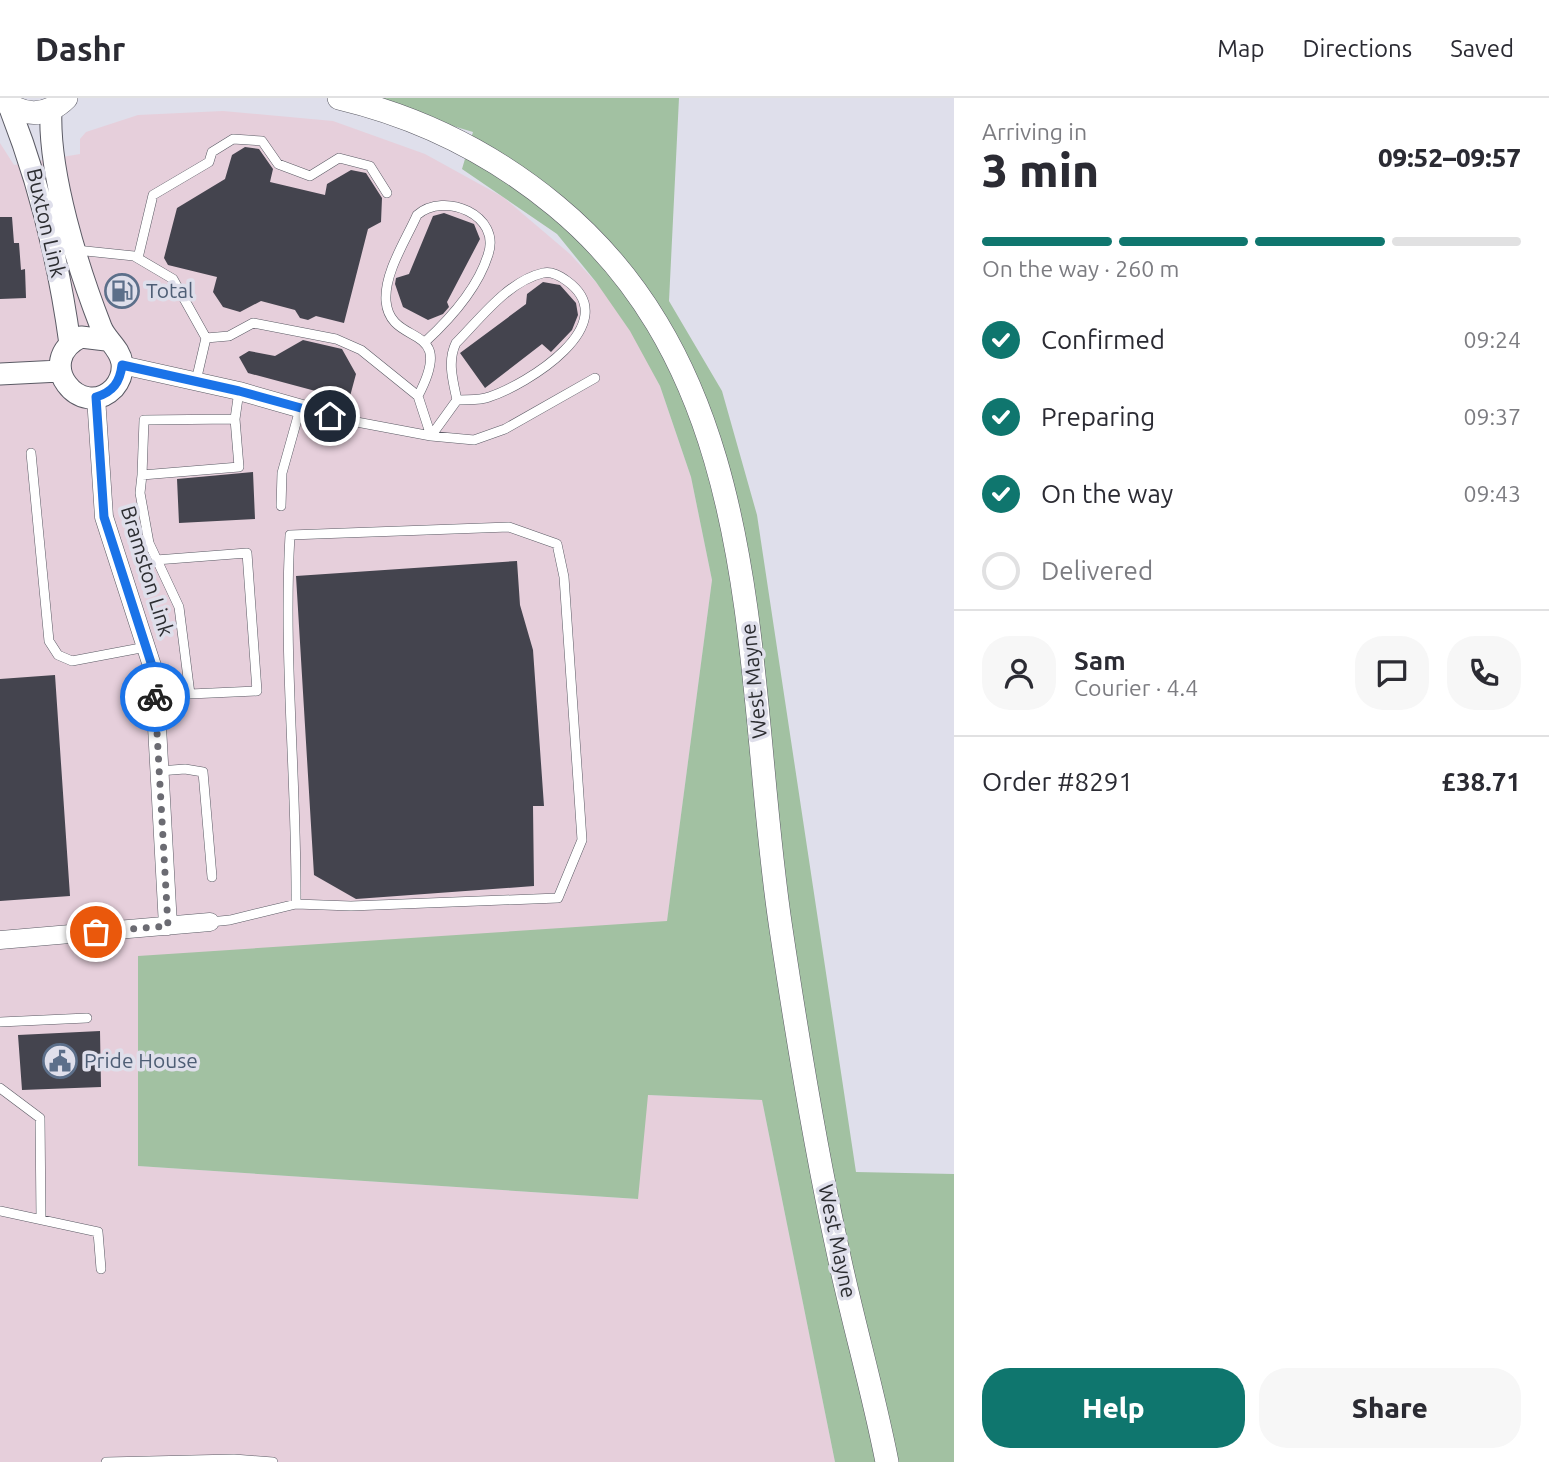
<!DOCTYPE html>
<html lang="en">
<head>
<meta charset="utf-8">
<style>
  body { margin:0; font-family:Ubuntu,sans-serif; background:#f7f7f7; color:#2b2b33; height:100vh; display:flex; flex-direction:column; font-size:26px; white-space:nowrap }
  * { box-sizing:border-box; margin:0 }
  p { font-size:23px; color:#7c7c81 }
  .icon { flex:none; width:38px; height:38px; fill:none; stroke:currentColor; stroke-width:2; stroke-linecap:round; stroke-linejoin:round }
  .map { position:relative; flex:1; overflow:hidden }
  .side { display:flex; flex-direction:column; background:#fff; width:595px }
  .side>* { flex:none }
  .pin { position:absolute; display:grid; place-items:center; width:60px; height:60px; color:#fff; margin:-30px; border:4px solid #fff; border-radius:50%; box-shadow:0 2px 7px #0007 }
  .courier { position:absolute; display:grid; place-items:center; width:70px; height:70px; margin:-35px; border:5px solid #1a73e8; border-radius:50%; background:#fff; color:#222; box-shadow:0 2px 9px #0007 }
  .overview em { font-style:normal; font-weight:800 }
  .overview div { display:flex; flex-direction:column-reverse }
  .overview { display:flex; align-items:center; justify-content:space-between; height:119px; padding:0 28px }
  h1 { font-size:46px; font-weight:800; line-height:52px }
  .bar { display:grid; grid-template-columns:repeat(4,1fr); gap:10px 7px; align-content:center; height:84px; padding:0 28px }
  .bar i { height:9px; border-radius:5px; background:#e1e1e2 }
  .bar .current { background:#0f766e }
  .bar p { grid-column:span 4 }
  .line { display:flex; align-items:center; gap:18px; padding:0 28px; border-top:2px solid #e1e1e2 }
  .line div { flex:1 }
  .round { display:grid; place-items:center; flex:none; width:74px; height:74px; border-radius:28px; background:#f7f7f7 }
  ol { padding:0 28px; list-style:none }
  li { display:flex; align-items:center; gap:21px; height:77px }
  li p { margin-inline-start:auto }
  li .icon { padding:7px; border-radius:50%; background:#0f766e; color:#fff; stroke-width:4 }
  li:last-child { color:#7c7c81 }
  li i { width:38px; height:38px; border:4px solid #e1e1e2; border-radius:50% }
  .button { display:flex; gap:14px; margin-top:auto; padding:14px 28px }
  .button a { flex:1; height:80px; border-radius:28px; background:#0f766e; color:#fff; font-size:28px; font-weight:800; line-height:80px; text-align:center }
  .button a+a { background:#f7f7f7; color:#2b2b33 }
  header { display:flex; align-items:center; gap:42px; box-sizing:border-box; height:98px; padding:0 35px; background:#fff; border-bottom:2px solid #e1e1e2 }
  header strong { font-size:33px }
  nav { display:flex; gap:38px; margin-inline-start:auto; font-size:24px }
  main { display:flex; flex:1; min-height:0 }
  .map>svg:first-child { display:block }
  .commercial { fill:#e6cfdb }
  .green { fill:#a2c1a2 }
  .building { fill:#44444e }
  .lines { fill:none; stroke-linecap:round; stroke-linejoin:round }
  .service-casing { stroke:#5a5a64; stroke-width:10 }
  .minor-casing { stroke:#5a5a64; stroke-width:19 }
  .tertiary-casing { stroke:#5a5a64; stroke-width:23 }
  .secondary-casing { stroke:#5a5a64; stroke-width:24 }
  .service { stroke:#fff; stroke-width:9 }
  .minor { stroke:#fff; stroke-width:18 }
  .tertiary { stroke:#fff; stroke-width:21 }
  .secondary { stroke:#fff; stroke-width:23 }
  .done { stroke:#6b6b72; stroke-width:7; stroke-dasharray:0 12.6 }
  .route { stroke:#1a73e8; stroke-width:9 }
  .labels { text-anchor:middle; stroke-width:7; stroke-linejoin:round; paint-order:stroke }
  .street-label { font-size:21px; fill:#2c2d31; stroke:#dfdfeb }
  .service-label { font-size:21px; fill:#4e5e75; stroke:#dfdfeb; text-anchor:start }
</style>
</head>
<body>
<header>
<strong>Dashr</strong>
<nav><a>Map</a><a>Directions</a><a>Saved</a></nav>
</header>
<main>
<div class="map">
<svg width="954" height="1364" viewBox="0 0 954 1364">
  <rect width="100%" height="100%" fill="#dfdfeb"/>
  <path class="commercial" d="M223,13L333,23L425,56L503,99L570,156L602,191L637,243L660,288L691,379L712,482L667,824L138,1068L637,1101L647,997L762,1002L835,1364H0V45L14,67L80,56V41L86,34L138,17Z"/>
  <path class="green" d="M359,0H679L669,203L722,293L757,417L856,1074L954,1076V1364H835L762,1002L648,997L638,1101L138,1068V858L667,823L712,482L691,379L660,288L630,233L596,184L557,136L462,71L473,34Z"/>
  <path class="building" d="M245,49L259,51L273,71L270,84L325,97L327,86L351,72L366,75L382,100L381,124L368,131L344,225L316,218L308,222L300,220L295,212L261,203L240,214L223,209L213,194L217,179L168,167L164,160L177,110L225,81L232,57Z
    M444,115L474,126L480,141L447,204L449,209L443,216L428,222L403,209L395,186L396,180L409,176L433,118Z
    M0,119H12L14,145H19L21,172L25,171L26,200L0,201Z
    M543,184L560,187L576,205L578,217L572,232L551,254L542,246L485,290L460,255L526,206L527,196Z
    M303,242L342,251L356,276L349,302L248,275L239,259L249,253L275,258Z
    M253,374L255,421L179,425L177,381Z
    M517,463L520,507L533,552L544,708H533L534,788L356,801L314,777L296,478Z
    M55,577L70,798L0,803V581Z
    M100,933L101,989L22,992L18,937Z"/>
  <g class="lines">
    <g class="service-casing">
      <path id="service" d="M76,152L134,158L173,181L206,240
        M138,160L153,97L209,64L212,54L233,41L262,43L278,66L310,78L339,60L370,68L387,95
        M196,283L206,240L229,238L253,225L336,241L361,252L418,298L431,338L474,342L505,331L595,280
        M418,298C458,222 390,251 386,203C384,175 406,142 417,117C444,93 502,117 488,157C478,189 450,221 425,244
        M330,319L431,338L457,302C453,283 447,263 456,245C480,221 508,183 543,175C552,173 560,178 567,183C626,226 526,287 489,299C479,303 467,301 457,302
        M235,321L144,322L142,377L239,369L235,321L239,293
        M31,355L49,543L58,557L72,563L146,549
        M142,377L140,395L149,445L179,509L190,596L257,593L247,455L156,462
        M281,408L282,375L300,311
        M159,673L185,671L203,674L212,779
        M210,824L230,822L296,806L351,808L558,800L582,742L564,479L557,446L509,429L290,437C283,560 297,683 296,806
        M0,924L87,920
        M0,990L40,1020L41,1120
        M0,1113L98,1134L101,1171
        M106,1364L234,1361L273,1364"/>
    </g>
    <g class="minor-casing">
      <path id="minor" d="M122,267L239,293L330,319
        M96,299L104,419L154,574L168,828
        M0,842L210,824"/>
    </g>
    <g class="tertiary-casing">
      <path id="tertiary" d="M9,8C39,84 59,165 70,246
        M51,12C48,75 78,170 101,229C106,242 120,250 122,265C123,274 120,283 114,290C81,324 32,263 81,239L106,242
        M0,276L60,273"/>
    </g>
    <g class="secondary-casing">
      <path id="secondary" d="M1,0C21,19 46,20 66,0
        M339,0C419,19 492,55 556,108C771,286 743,582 781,831C797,938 814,1044 837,1149C852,1221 873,1292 887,1364"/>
    </g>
    <use href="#service" class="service"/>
    <use href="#minor" class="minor"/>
    <use href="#tertiary" class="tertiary"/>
    <use href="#secondary" class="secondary"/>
  </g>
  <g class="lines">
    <path class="done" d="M96,834L168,828L155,599"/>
    <path class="route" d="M155,599L154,574L104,419L96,299C113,294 120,284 122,267L239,293L330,318"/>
  </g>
  <defs>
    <g id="fuel-ring" transform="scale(1.75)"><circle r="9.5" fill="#dfdfeb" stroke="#5c6f8a" stroke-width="1.5"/><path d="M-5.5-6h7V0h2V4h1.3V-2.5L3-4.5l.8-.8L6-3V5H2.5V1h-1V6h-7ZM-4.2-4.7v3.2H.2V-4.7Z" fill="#5c6f8a"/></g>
    <g id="civic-ring" transform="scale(1.75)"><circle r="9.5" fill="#dfdfeb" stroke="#5c6f8a" stroke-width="1.5"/><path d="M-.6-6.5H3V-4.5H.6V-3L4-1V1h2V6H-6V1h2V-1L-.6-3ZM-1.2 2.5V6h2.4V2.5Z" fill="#5c6f8a"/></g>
  </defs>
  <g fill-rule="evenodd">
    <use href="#fuel-ring" x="122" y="193"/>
    <use href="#civic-ring" x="60" y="963"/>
  </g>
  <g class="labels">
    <g class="street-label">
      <text transform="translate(46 125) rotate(77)" y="7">Buxton Link</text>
      <text transform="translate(147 473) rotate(73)" y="7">Bramston Link</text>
      <text transform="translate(754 583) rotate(-96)" y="7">West Mayne</text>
      <text transform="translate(837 1143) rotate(78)" y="7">West Mayne</text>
    </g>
    <g class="service-label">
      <text x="146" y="200">Total</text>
      <text x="84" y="970">Pride House</text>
    </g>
  </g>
</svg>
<div class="pin" style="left:96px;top:834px;background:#ea580c"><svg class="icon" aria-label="bag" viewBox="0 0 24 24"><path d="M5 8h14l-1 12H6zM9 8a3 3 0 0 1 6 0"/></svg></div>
<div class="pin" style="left:330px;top:318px;background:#1f2937"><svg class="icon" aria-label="home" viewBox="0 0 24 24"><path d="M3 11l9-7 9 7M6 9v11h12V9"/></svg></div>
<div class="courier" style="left:155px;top:599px"><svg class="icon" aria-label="bike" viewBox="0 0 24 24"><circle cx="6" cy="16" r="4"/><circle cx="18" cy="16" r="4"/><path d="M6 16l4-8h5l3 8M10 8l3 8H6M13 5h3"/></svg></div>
</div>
<section class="side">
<div class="overview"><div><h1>3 min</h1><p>Arriving in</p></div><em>09:52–09:57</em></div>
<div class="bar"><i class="current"></i><i class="current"></i><i class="current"></i><i></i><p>On the way · 260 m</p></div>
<ol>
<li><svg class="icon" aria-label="check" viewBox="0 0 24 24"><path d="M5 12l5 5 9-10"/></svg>Confirmed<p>09:24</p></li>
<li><svg class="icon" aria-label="check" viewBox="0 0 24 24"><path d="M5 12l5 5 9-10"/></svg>Preparing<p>09:37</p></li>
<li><svg class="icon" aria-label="check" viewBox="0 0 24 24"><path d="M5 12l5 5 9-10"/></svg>On the way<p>09:43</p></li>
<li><i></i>Delivered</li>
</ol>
<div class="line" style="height:126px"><a class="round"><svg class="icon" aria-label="person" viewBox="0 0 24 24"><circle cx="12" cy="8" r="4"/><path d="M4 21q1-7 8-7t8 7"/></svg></a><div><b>Sam</b><p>Courier · 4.4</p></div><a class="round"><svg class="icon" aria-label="chat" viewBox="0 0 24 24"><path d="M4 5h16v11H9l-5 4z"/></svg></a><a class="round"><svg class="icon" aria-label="phone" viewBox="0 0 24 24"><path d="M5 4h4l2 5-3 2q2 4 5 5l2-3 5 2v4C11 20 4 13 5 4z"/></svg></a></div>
<div class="line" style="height:91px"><div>Order #8291</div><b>£38.71</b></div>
<div class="button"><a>Help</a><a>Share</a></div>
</section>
</main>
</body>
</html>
